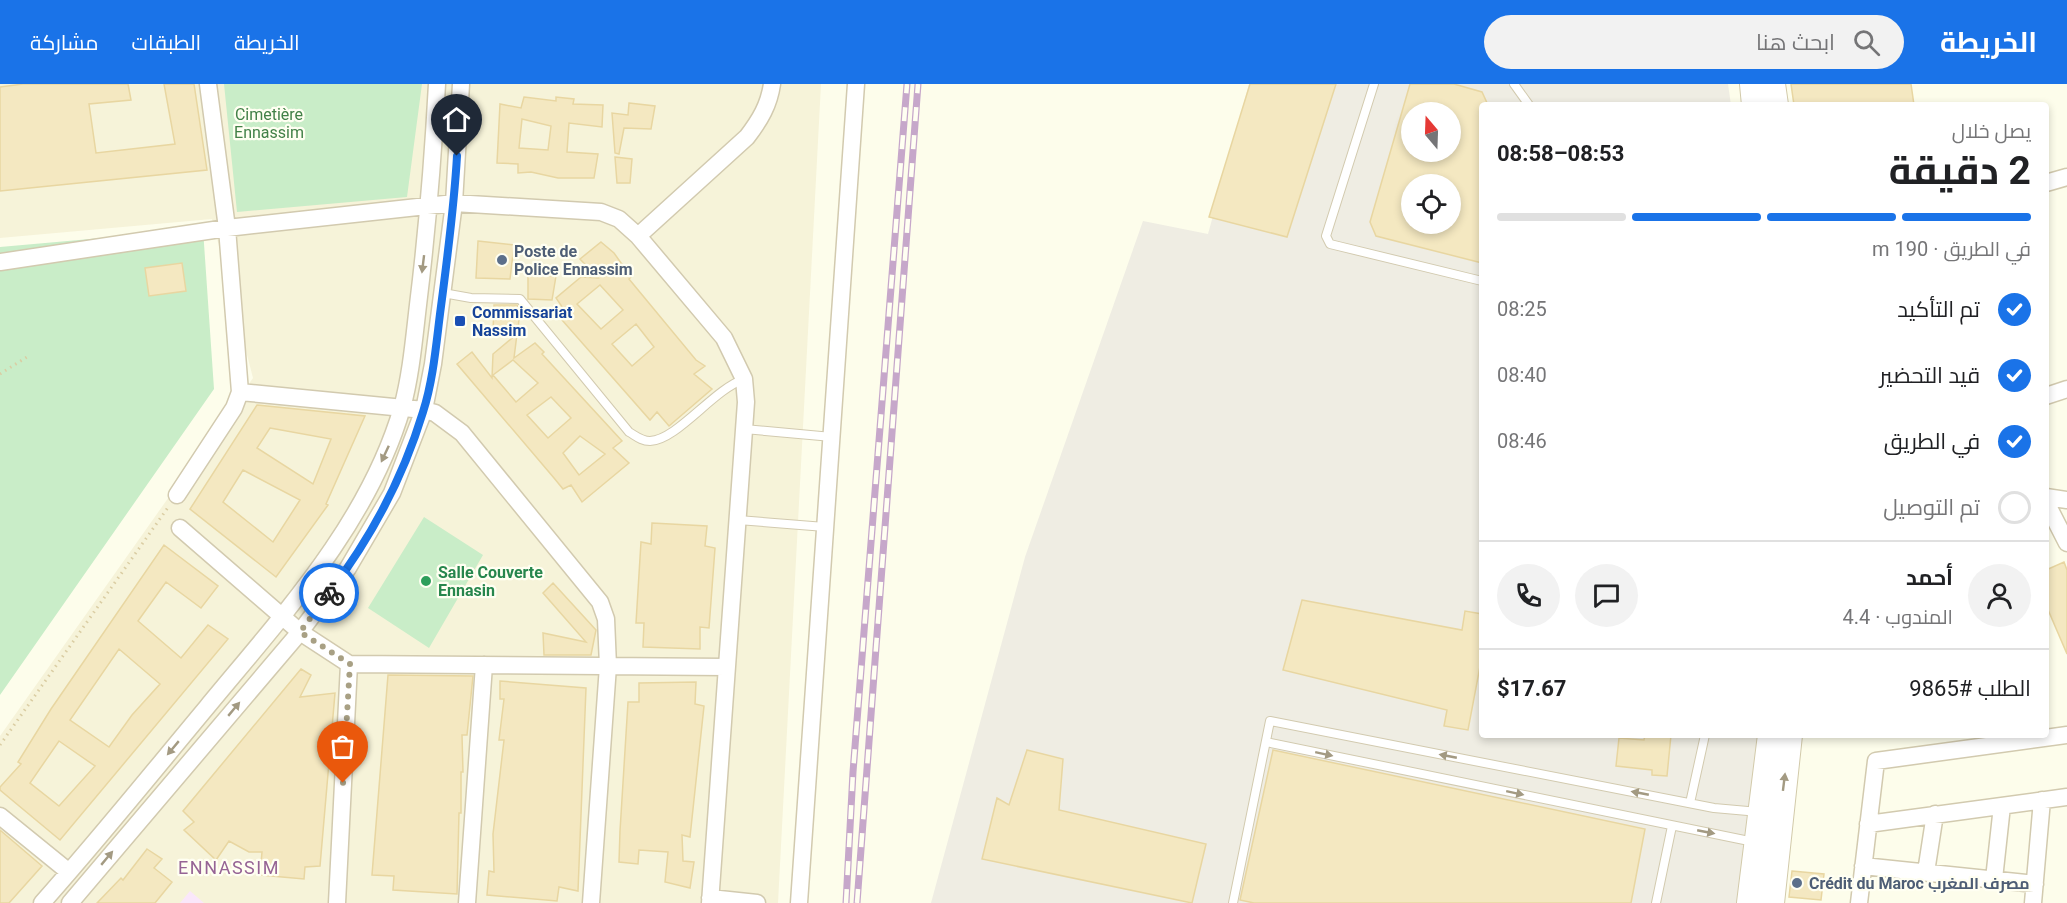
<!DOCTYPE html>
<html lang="ar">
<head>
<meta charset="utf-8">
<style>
  body { margin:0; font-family:Roboto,Cairo,sans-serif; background:#f2f2f2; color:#202124; direction:rtl; height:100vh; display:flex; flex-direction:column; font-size:22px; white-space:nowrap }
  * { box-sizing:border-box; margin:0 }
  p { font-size:20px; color:#757577 }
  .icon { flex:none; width:33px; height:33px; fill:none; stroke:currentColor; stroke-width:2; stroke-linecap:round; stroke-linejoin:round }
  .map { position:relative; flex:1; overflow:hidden; direction:ltr }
  .details { position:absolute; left:1479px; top:18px; width:570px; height:636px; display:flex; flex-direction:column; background:#fff; border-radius:6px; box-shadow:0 3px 9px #0003; direction:rtl }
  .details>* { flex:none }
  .needle { width:39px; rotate:341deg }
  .buttons { position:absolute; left:1401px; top:18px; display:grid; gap:12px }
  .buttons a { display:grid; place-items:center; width:60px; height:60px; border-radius:50%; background:#fff; box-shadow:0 3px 9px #0003; font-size:30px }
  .pin { position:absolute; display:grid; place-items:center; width:51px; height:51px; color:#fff; margin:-62px -26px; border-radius:50% 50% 50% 0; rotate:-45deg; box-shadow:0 0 6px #0007 }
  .pin .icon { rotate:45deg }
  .courier { position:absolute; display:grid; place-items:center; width:60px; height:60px; margin:-30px; border:4px solid #1a73e8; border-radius:50%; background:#fff; color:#222; box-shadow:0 2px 8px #0007 }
  .head em { font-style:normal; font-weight:700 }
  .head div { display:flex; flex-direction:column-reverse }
  .head { display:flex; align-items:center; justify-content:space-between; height:102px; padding:0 18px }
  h1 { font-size:39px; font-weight:700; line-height:45px }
  .bar { display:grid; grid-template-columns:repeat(4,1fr); gap:9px 6px; align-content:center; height:72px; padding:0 18px }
  .bar i { height:8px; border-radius:4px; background:#e0e0e0 }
  .bar .current { background:#1a73e8 }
  .bar p { grid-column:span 4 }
  .line { display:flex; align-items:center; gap:15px; padding:0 18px; border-top:2px solid #e0e0e0 }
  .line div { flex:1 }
  .round { display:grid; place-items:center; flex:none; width:63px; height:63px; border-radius:32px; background:#f2f2f2 }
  ol { padding:0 18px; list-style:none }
  li { display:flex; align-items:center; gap:18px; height:66px }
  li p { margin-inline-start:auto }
  li .icon { padding:6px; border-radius:50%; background:#1a73e8; color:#fff; stroke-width:4 }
  li:last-child { color:#757577 }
  li i { width:33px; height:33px; border:3px solid #e0e0e0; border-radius:50% }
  header { display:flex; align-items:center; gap:36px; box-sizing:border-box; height:84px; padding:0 30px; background:#1a73e8; color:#fff }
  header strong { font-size:28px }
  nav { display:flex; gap:33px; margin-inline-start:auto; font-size:21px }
  .search { width:420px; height:54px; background:#f2f2f2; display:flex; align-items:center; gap:15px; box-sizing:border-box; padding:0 21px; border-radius:33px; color:#757577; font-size:22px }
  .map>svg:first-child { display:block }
  .residential { fill:#f6f3d9 }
  .industrial { fill:#efede3; fill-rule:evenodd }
  .education { fill:#fae7fa }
  .green { fill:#c9edc8 }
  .building { fill:#f4e8c1; stroke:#e8d6a1; stroke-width:1.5; fill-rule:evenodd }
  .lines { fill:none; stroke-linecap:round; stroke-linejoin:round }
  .lane-casing { stroke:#d2caaf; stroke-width:10 }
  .street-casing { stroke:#d2caaf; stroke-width:19 }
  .secondary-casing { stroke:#d2caaa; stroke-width:26 }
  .path { stroke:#dacda3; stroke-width:3; stroke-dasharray:1.5 4.5; stroke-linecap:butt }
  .lane { stroke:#fff; stroke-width:8 }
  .street { stroke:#fff; stroke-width:16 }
  .secondary { stroke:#fff; stroke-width:24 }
  .rail-casing { stroke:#c6a7ca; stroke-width:7 }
  .rail { stroke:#fffff2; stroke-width:4.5; stroke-dasharray:14; stroke-linecap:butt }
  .oneway { fill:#a39a82 }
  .done { stroke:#a8a084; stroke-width:6; stroke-dasharray:0 10.8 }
  .route { stroke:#1a73e8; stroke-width:8 }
  .service-dot { fill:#5c6f8a; stroke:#fffff2; stroke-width:2 }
  .transit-dot { fill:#1a4fb4; stroke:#fffff2; stroke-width:2 }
  .leisure-dot { fill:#2e9e5b; stroke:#fffff2; stroke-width:2 }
  .labels { text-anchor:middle; stroke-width:4.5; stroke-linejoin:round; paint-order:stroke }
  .park-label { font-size:16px; fill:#428147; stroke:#fffff2 }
  .service-label { font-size:16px; font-weight:bold; fill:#4e5e75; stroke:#fffff2; text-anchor:start }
  .transit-label { font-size:16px; font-weight:bold; fill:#164399; stroke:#fffff2; text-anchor:start }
  .leisure-label { font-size:16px; font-weight:bold; fill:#27864d; stroke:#fffff2; text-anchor:start }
  .neighbourhood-label { font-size:18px; letter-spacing:1.5px; fill:#966495; stroke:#fffff2 }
</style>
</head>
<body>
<header>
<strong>الخريطة</strong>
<div class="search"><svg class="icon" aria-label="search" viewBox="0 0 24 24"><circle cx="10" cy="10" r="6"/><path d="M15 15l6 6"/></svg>ابحث هنا</div>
<nav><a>الخريطة</a><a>الطبقات</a><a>مشاركة</a></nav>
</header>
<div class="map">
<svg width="2067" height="819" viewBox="0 0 2067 819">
  <rect width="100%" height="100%" fill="#fdfdeb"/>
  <path class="residential" d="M0,0H821L778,819H0V652L253,294L212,135L0,154Z"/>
  <path class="industrial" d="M1249,0H1728L1731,21H1482V651H1759L1752,819H931L1025,473L1143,137L1208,150ZM1412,28H1450V68H1412ZM1412,100H1450V140H1412Z"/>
  <path class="education" d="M190,807L204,819H180Z"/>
  <path class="green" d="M224,0H422L407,113L237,128Z
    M203,145L214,305L0,611V163Z
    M424,433L483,471L429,564L368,524Z"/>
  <path class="building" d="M23,0H128L131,16L89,20L96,69L175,60L164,0H194L207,86L0,107V3Z
    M1250,0H1336L1287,153L1209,133Z
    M1410,0H1454L1482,8L1488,21H1482V179L1376,152L1370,138ZM1412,28H1450V68H1412ZM1412,100H1450V140H1412Z
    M1791,0H1911L1914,21H1794Z
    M524,13L556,17V13L574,15L573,20L603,21L602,43L569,39L567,68L598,70L594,94H558L531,88L518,89V80L497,79L500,20L521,24ZM522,35L551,42L548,66L519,64Z
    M629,19L655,22L651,45L624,44L619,70L615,69L612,29L628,31Z
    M615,73L632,75L630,99H617Z
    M478,157L514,161L510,195L476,194Z
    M601,158L614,169L631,193L629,195L696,276L705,282L694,290L712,305L669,342L657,328L650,336L562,236L567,230L556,214L581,193L598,194L580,175ZM600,201L623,226L601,245L577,220ZM636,240L654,263L632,282L612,260Z
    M182,179L186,207L149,212L145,184Z
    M528,190L556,192L552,216L528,215Z
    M494,221H517L520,225L518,245L493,248Z
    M517,250L514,274L535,259L544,268L542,270L622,357L613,364L629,379L582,418L571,401L563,405L554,394L457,280L472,268L492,294L493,270ZM513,276L538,299L516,318L493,291ZM551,313L571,334L548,354L527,331ZM580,352L605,370L579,391L563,369Z
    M257,321L365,332L326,420L328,421L276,493L190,425ZM270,344L331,355L313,400L257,364ZM243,386L300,416L273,458L223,418Z
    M652,439L707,442L705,462L715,464L709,544L700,543V565L643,563L644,539H636L641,458L651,460Z
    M164,461L218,502L201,524L166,498L138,537L181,574L208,541L228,555L60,756L0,706V703L21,680L18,678L51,625ZM119,565L160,600L132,631L109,663L70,636ZM59,657L95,682L59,722L30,699Z
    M2064,478L2067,486V570L2046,521V486Z
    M553,499L596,546L591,571H544L543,549L586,558L543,509Z
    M1302,516L1462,546L1465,527L1482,530V572L1468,646L1444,642L1447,626L1283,586Z
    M301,585L311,591L300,613L335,609L320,782L305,783L304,795L260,791L262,768H249L229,757L216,776L184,746L194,738L183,727Z
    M388,591L473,592L467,651H462L463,688H461V729H459L457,810L393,806L394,792L372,791Z
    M500,597L586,604L578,807L559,803L557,817L487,811L489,787L494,788L493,750L504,656H499L504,615H500Z
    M696,598L695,620L704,622L690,753L682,751L683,777L694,778L690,804L665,798L668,768L639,766L638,780L619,778L620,747L628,618H639V599Z
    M1645,651H1671L1667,692L1652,691V686L1616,682L1619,654L1644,656Z
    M1027,666L1063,675L1059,726L1206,760L1192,819L982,775L997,714L1009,721Z
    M1273,666L1645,745L1631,819H1254L1240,816Z
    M0,746L42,782L9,819H0Z
    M147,765L162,775L154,784L172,798L155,819H97L121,794L123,796Z
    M1792,787L1824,790L1821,816L1789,813Z"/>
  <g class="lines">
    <g class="lane-casing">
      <path id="lane" d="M1374,0L1326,152L1330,160L1482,197
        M1514,0L1529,21
        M443,209L471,214L520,215L629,348C636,352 641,357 650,357C677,356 713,306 744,295
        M744,345L832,353
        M738,436L825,443
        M1266,658L1754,758
        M1690,719L1705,651
        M1233,819L1270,637L1714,724L1759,728
        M1656,819L1672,742"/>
    </g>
    <g class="street-casing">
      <path id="street" d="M2046,99L2067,93
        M638,152L747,53C760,36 769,21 772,0
        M0,178L227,144L454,119L601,128L619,135L638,152L724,254L744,295L746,318L710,819
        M240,308L424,326L435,329L462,349L600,518L606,535L608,582L591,819
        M2046,312L2067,305
        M177,411L234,324L240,308L227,144L208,0
        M2046,413L2067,416
        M2046,418L2067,459
        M180,444L300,548L349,580L337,819
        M349,580L726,583
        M0,732L69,788
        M1868,740L2067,713
        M1863,782L2035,800
        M1926,788L1935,730
        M1994,795L2002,722
        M710,814L757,819
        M42,819C99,755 152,689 207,623C282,532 368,440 402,324C411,291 414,255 418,221C427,148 433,74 437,0
        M70,819L300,548L348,484L392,409L424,326L433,280L454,119L461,0
        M467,819L484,581
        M799,819L856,0
        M1859,819L1876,677L2067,651
        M2033,819L2042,716"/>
    </g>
    <g class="secondary-casing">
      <path id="secondary" d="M1752,0L1754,21
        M1773,0L1776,21
        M1749,819L1770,651
        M1772,819L1790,651"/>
    </g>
    <path class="path" d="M0,290L30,271
      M0,661L169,422"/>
    <use href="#lane" class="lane"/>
    <use href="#street" class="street"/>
    <use href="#secondary" class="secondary"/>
    <g class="rail-casing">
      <path id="rail" d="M846,819L853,688L907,0
        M857,819L918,0"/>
    </g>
    <use href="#rail" class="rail"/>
  </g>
  <defs><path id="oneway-solid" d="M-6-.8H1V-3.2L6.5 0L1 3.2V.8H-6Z" transform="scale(1.5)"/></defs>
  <g class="oneway">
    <use href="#oneway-solid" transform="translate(423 180) rotate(97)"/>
    <use href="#oneway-solid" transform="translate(385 370) rotate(115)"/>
    <use href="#oneway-solid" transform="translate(234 625) rotate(-50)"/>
    <use href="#oneway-solid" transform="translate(173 664) rotate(130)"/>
    <use href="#oneway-solid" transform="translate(1324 670) rotate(12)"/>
    <use href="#oneway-solid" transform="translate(1448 672) rotate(-169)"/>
    <use href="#oneway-solid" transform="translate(1784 698) rotate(-83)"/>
    <use href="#oneway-solid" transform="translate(1515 709) rotate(12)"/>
    <use href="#oneway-solid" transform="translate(1640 709) rotate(-169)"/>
    <use href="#oneway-solid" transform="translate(1706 748) rotate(11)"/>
    <use href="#oneway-solid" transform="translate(107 774) rotate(-50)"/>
  </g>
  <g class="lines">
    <path class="done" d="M329,509L300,548L350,580L343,699"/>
    <path class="route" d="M329,509C371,454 403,394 423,328C433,297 436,262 440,230C447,177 454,125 457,72"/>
  </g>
  <g class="service-dot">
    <circle cx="502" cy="176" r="6"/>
    <circle cx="1797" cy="799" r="6"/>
  </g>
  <rect class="transit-dot" x="454" y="231" width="12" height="12" rx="3"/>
  <circle class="leisure-dot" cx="426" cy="497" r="6"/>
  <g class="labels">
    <g class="park-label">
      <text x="269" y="36">Cimetière<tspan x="269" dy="18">Ennassim</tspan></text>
    </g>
    <g class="service-label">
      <text x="514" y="173">Poste de<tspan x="514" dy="18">Police Ennassim</tspan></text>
      <text x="1809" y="805">Crédit du Maroc مصرف المغرب</text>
    </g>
    <g class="transit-label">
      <text x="472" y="234">Commissariat<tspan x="472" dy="18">Nassim</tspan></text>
    </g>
    <g class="leisure-label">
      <text x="438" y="494">Salle Couverte<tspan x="438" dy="18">Ennasin</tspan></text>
    </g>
    <g class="neighbourhood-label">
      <text x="229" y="790">ENNASSIM</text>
    </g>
  </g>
</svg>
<div class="buttons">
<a><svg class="needle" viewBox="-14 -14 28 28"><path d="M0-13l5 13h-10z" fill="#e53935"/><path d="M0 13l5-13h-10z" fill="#757577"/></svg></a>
<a><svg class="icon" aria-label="locate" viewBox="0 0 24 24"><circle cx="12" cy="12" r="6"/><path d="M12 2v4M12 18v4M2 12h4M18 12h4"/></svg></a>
</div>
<div class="pin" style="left:343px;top:699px;background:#ea580c"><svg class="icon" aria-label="bag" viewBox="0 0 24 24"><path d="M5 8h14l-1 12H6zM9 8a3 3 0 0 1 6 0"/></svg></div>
<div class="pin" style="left:457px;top:72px;background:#1f2937"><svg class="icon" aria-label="home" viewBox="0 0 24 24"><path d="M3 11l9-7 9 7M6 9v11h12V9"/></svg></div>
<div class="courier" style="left:329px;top:509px"><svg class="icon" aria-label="bike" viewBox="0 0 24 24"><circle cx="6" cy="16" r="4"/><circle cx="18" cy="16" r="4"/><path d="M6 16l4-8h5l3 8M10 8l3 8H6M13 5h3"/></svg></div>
<section class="details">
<div class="head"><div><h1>2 دقيقة</h1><p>يصل خلال</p></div><em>08:53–08:58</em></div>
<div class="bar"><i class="current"></i><i class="current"></i><i class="current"></i><i></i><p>في الطريق · 190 m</p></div>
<ol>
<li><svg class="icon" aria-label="check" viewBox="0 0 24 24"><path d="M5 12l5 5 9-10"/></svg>تم التأكيد<p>08:25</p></li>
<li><svg class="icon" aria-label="check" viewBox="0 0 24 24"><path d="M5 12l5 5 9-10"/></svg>قيد التحضير<p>08:40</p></li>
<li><svg class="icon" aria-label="check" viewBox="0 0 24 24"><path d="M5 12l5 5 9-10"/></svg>في الطريق<p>08:46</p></li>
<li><i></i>تم التوصيل</li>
</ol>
<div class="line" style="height:108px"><a class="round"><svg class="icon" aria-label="person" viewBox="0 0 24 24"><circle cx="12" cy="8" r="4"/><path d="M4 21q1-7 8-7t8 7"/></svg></a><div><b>أحمد</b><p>المندوب · 4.4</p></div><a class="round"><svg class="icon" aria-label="chat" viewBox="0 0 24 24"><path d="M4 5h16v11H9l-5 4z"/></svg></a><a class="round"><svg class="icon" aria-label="phone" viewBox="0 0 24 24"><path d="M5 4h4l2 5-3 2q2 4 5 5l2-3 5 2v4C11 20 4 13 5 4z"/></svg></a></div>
<div class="line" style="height:78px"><div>الطلب #9865</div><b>$17.67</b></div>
</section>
</div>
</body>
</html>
